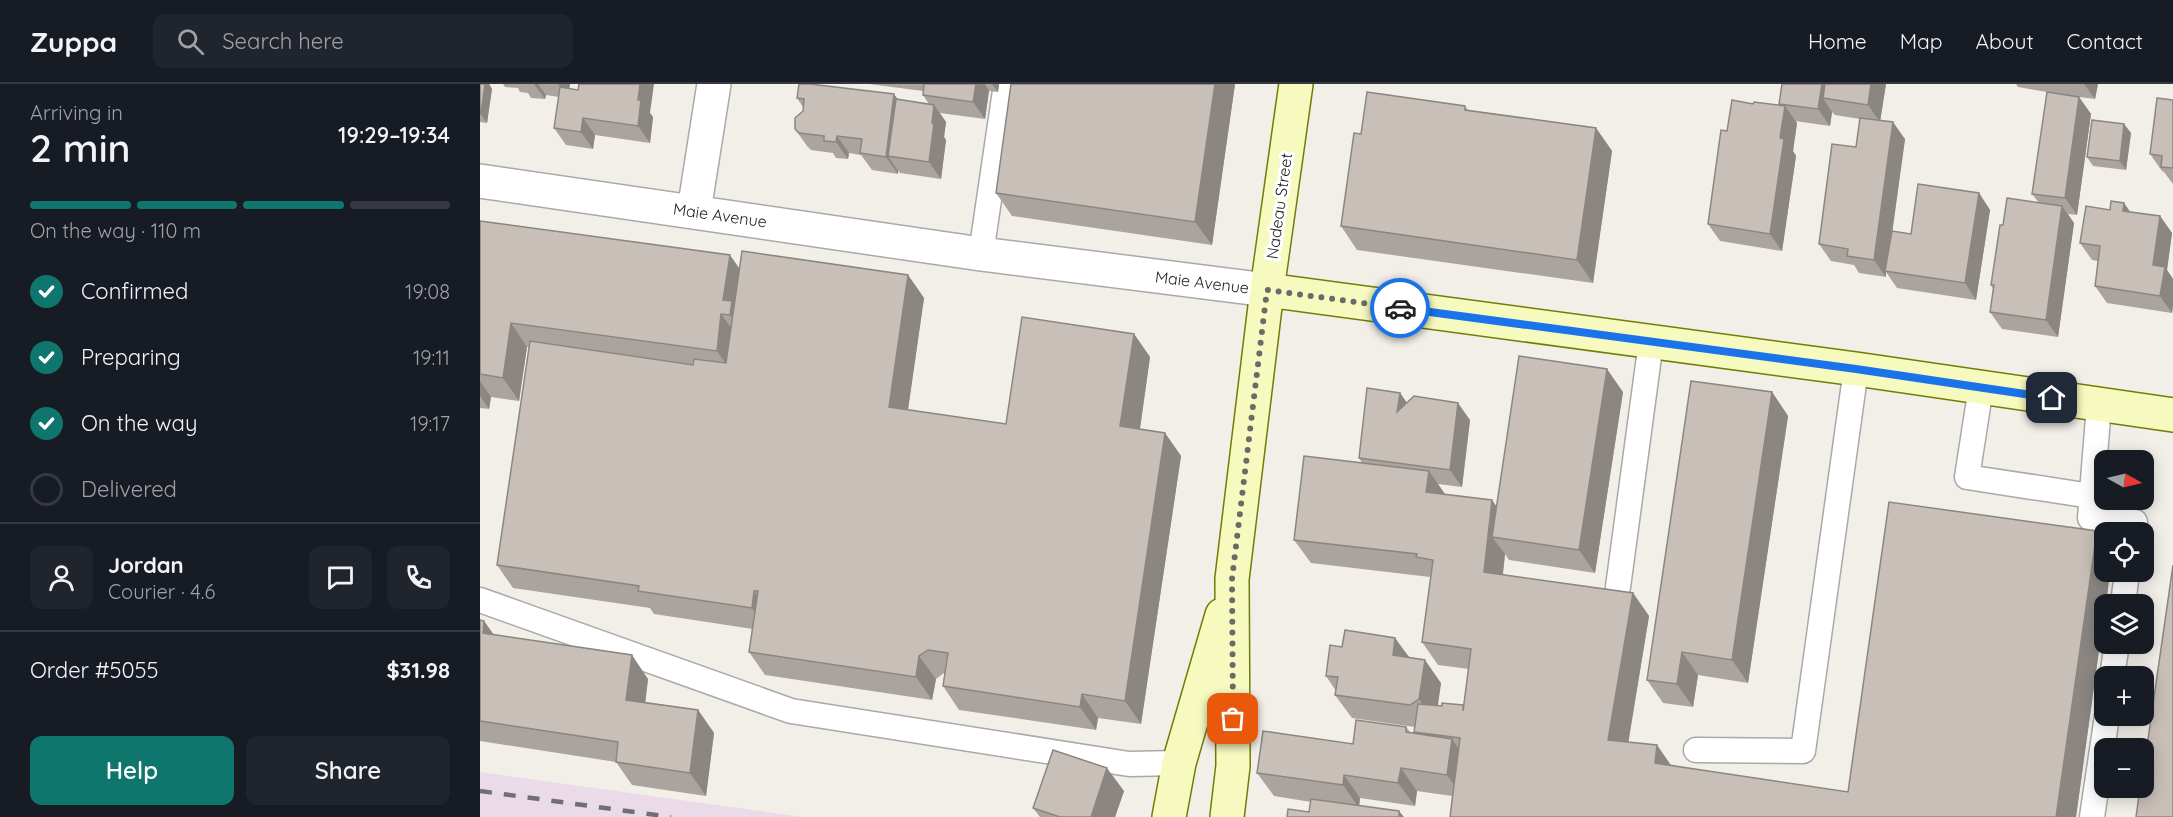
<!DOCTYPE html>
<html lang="en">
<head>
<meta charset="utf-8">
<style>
  body { margin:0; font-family:Quicksand,sans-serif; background:#20242c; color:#f1f3f6; height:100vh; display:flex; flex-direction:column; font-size:22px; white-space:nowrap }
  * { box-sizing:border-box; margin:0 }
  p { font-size:20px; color:#9ea1a6 }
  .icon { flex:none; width:33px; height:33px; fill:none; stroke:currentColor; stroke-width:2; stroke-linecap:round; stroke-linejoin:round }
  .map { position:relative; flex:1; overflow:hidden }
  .details { display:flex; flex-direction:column; background:#171b24; width:480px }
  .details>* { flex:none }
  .needle { width:39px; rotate:98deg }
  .buttons { position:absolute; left:1614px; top:366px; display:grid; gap:12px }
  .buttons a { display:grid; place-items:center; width:60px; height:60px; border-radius:12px; background:#171b24; box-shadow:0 3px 15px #0003; font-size:30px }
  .pin { position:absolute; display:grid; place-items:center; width:51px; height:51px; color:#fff; margin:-26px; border-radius:12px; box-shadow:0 3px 9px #0006 }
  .courier { position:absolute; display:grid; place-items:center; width:60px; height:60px; margin:-30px; border:4px solid #1a73e8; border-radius:50%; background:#fff; color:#222; box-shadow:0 2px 8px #0007 }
  .head em { font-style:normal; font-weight:600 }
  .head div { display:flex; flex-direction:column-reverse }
  .head { display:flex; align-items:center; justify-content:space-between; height:102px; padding:0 30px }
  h1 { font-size:39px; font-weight:600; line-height:45px }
  .bar { display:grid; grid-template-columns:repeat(4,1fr); gap:9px 6px; align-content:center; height:72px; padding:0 30px }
  .bar i { height:8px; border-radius:4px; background:#363941 }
  .bar .active { background:#0f766e }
  .bar p { grid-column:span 4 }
  .line { display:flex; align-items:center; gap:15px; padding:0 30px; border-top:2px solid #363941 }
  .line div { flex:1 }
  .round { display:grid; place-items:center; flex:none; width:63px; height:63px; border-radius:12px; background:#20242c }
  ol { padding:0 30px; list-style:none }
  li { display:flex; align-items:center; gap:18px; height:66px }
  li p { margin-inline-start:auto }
  li .icon { padding:6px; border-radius:50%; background:#0f766e; color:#fff; stroke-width:4 }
  li:last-child { color:#9ea1a6 }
  li i { width:33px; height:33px; border:3px solid #363941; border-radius:50% }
  .cta { display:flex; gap:12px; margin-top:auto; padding:12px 30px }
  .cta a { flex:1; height:69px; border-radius:12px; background:#0f766e; color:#fff; font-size:24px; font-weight:600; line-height:69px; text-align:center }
  .cta a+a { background:#20242c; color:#f1f3f6 }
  header { display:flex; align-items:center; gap:36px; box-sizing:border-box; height:84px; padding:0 30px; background:#171b24; border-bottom:2px solid #363941 }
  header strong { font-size:28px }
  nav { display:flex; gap:33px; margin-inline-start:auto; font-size:21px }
  .search { width:420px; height:54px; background:#20242c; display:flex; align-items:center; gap:15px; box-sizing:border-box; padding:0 21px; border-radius:12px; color:#9ea1a6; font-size:22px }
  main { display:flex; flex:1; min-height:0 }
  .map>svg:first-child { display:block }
  .industrial { fill:#ebdbe8 }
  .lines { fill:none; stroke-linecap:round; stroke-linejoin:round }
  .lane-casing { stroke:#a9a9a9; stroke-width:27 }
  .street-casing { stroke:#a9a9a9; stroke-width:36 }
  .secondary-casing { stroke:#707d05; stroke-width:36 }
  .lane { stroke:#fff; stroke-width:24 }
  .street { stroke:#fff; stroke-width:33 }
  .secondary { stroke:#f7fabf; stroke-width:33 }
  .rail { stroke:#707070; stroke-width:4.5; stroke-dasharray:12 12; stroke-linecap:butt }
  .wall { fill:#aba49e }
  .shaded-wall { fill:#8b8681 }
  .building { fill:#c7bfb8; stroke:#8b8681; stroke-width:1.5 }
  .done { stroke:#6b6a68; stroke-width:6; stroke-dasharray:0 10.8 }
  .route { stroke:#1a73e8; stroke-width:8 }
  .labels { text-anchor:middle; stroke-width:6; stroke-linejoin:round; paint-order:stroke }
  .street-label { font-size:16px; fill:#222; stroke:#fff }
</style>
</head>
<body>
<header>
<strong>Zuppa</strong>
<div class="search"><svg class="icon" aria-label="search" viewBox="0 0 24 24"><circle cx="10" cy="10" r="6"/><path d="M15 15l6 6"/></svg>Search here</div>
<nav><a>Home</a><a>Map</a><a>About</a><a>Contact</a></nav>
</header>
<main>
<section class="details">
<div class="head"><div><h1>2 min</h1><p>Arriving in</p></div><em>19:29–19:34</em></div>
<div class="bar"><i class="active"></i><i class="active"></i><i class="active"></i><i></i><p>On the way · 110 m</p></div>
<ol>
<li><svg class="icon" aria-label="check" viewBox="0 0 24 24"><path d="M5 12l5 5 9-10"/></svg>Confirmed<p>19:08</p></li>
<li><svg class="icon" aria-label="check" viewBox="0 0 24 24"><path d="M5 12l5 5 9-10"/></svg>Preparing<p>19:11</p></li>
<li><svg class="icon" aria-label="check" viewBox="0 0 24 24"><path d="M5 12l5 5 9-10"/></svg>On the way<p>19:17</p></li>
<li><i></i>Delivered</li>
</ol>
<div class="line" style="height:108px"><a class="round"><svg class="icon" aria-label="person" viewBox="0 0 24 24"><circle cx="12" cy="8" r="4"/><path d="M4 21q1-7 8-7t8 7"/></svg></a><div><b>Jordan</b><p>Courier · 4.6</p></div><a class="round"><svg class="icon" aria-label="chat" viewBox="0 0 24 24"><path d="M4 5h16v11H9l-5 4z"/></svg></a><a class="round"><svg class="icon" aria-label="phone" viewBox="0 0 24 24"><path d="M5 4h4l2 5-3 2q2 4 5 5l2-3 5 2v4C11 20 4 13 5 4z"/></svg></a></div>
<div class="line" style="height:78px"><div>Order #5055</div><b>$31.98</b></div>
<div class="cta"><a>Help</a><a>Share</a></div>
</section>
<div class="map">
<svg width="1693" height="733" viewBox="0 0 1693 733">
  <rect width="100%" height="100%" fill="#f2efe9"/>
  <path class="industrial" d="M0,688L150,709L323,733H0Z"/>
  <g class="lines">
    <g class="lane-casing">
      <path id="lane" d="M501,170L526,0
        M1501,303L1487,393L1611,412
        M1619,321L1610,434L1655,438L1653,448
        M1138,503L1171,258
        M0,516L311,627L649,680L699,679
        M1643,520L1647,488
        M1632,592L1637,560
        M1216,666L1323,667L1376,285
        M1612,733L1627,632"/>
    </g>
    <g class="street-casing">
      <path id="street" d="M0,97L501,170L787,206
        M214,127L234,0"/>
    </g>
    <g class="secondary-casing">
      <path id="secondary" d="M787,206L1376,285L1693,331
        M689,733L699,679L742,531
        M747,733L753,682L752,495L787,206L816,0"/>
    </g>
    <use href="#lane" class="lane"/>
    <use href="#street" class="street"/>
    <use href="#secondary" class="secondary"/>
    <path class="rail" d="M0,707L191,733"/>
  </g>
  <path class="wall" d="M0,0H9L12,5L7,39L0,38Z
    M23,0H90L89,4L170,29L173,33L170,59L115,51L113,65L86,61L74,44L79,13L66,11L65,15L51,14L48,9L40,8L38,4L25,3Z
    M389,0H519L518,8L509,7L505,35L460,29L466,38L464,53L466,56L461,95L420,89L418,87V90L392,86L381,71L369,69L368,75L356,74L353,69L331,66L327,62L315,45L323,27V23L317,14L417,15L449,20L443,11V7Z
    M755,0L732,161L532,132L516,109Z
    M1406,0L1400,37L1425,55L1412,147L1431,150L1499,109L1510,126L1496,216L1417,204L1406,188V193L1379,189L1374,181L1351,177L1339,160L1376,63L1380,35L1355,31L1352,28L1350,42L1315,37L1317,39L1313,67L1316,72L1302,167L1240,157L1228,140L1247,47L1273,20L1300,21L1299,20Z
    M1536,0H1618L1615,15L1599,13L1611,30L1597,131L1588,130L1594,139L1578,253L1522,245L1510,228L1513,205L1511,201L1523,141L1559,119L1552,110L1591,12L1538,3Z
    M1693,16V100L1684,88L1682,87L1670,70Z
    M985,22L988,26L1116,44L1132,67L1113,199L877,166L861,142L881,50Z
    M1644,40L1651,49L1646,86L1613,82L1607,73Z
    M1630,126L1680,132L1692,149L1687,186L1693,195V221L1692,229L1627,219L1615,202L1618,177L1612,176L1600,159Z
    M0,137L259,185L428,191L444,214L428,326L526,340L654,250L670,273L660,345L685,349L701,372L661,640L618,634L616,646L479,626L463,602L465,589H464L456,595L452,616L285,591L269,568L273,545L174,530L170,524L33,504L17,481L49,263H47L39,317L11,313L9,325L0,324Z
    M1143,308L1115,489L1029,476L1025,470L1023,491L1153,509L1169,532L1148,658L1191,682L1368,708L1630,488L1626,520H1624V530L1596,733H970L972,712L937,707L935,722L880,714L879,721L829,728L831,718L794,712L777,689L926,643L931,649L935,650L934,648L935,643L872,634L855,611L856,607L846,592L862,563L915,554L929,574L961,599L958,622L984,623L989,585L958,581L942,558L951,494L950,493L831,479L814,456L882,379L879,374L920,309L927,319L990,336L982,403L958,400L965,411L1012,416L1017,423Z
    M1292,308L1308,332L1268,599L1218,591L1213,623L1183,619L1167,596Z
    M0,536L4,537L14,551L168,595L165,618L218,626L234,649L226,712L152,701L136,678L0,657Z
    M644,707L635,733H560L553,724Z"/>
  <path class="shaded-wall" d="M5,0H9L12,5L7,39L1,30Z
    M54,0H58L66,11L65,15Z
    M78,0H90L88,14Z
    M160,0H174L170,29L173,33L170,59L158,42V16Z
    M496,0H505L509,7L505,35L493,18Z
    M512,0H519L518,8Z
    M735,0H755L732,161L715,138Z
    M1342,0H1356L1343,14L1352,28L1350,42L1338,25Z
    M1391,0H1406L1400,38L1388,21Z
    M1604,0H1618L1615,15Z
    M414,10L426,27L408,72L418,87V90L406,73Z
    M1599,13L1611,30L1597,131L1585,114Z
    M454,21L466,38L464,53L466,56L461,95L449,78L452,39Z
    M1305,22L1317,39L1313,67L1316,72L1302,167L1290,150L1300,54Z
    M103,34L115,51L113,65L101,48Z
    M1413,38L1425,55L1407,187H1405L1406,188V193L1394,176Z
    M1644,40L1651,49L1646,86L1640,77Z
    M1116,44L1132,67L1113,199L1097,176Z
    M357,52L369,69L368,75L356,58Z
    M1499,109L1510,126L1496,216L1485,199Z
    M1644,119L1656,136L1643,127Z
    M1582,122L1594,139L1578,253L1566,236Z
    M1680,132L1692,149L1687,186L1693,195V221L1692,229L1680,212L1673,181Z
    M250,171L266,194V254L250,231L243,216Z
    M428,191L444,214L425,346L409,323Z
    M241,230L258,253L253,290L237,267Z
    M31,239L47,263L39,317L23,294Z
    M654,250L670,273L657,365L640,342Z
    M1127,285L1143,308L1115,489L1099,466Z
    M0,297L11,313L9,325L0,312Z
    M1292,308L1308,332L1268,599L1252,576Z
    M920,309L932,326L917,328Z
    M978,319L990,336L982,403L970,386Z
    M685,349L701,372L661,640L645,617Z
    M949,387L965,410L962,431L946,408Z
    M1012,416L1028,440L1012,453L1025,470L1020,512L1004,488Z
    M1617,447L1624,459V488H1630L1626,520H1624V530L1596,733H1576Z
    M274,507L291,530L288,547L272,524Z
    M1153,509L1169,532L1145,679L1128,656Z
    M4,537L20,560L3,549Z
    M915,554L932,577L913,571Z
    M1202,568L1218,591L1213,623L1197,600Z
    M152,571L168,595L163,639L146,616Z
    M439,572L456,595L452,616L436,593Z
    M945,576L961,599L955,638L939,615Z
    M602,610L618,634L616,646L600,623Z
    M218,626L234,649L226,712L210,689Z
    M972,655L988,678L983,714L967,691Z
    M1177,661L1193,684L1175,679Z
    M627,684L644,707L635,733H611Z
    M921,684L937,707L935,722L918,699Z
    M864,691L880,714L879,724L863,701Z
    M919,727L924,733H919Z"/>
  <path class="building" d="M0,0H5L1,30H0Z
    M99,0H160L158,16H161L158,42L103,34L101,48L74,44L80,3L98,6Z
    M319,0H330L414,10L406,73L380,69L382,55L357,52L356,58L344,57V52L319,49L315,45V34L323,27L324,15L317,14Z
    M444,0H496L493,18L443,11Z
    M531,0H735L715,138L516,109Z
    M1302,0H1342L1338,25L1299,20Z
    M1345,0H1391L1388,21L1343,14Z
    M887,8L985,22V26L1116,44L1097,176L861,142L874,49L881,50Z
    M1567,8L1599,13L1585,114L1552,110Z
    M1677,14L1693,16V84L1681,83L1682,72L1670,70Z
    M416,15L454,21L452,39H454L449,78L408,72Z
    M1252,16L1273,20L1274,18L1305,22L1300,54L1304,55L1290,150L1228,140L1241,46L1247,47Z
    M1380,34L1413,38L1394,176L1367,172L1368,165L1339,160L1352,60L1376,63Z
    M1612,36L1644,40L1640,77L1607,73Z
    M1438,100L1499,109L1485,199L1405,187L1412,147L1431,150Z
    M1527,114L1582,122L1566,236L1510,228L1514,201H1511L1520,141H1523Z
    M1631,117L1644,119L1643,127L1680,132L1673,181L1685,183L1680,212L1615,202L1620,162L1600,159L1606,122L1630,126Z
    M0,137L250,171L243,216L252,217L250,231L241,230L237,267L31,239L23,294L0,290Z
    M262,167L428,191L409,323L526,340L542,233L654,250L640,342L685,349L645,617L602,610L600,623L463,602L468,569L448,566L439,572L436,593L269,568L278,507H274L272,524L158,507L159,502L17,481L50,257L213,281L214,275L246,279Z
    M1039,272L1127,285L1099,466L1012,453Z
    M1211,297L1292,308L1252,576L1202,568L1197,600L1167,596Z
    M887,304L920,309L917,328L934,312L978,319L970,386L879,374Z
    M824,372L949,387L946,408L1012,416L1004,488L1153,509L1128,656L1177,661L1175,679L1368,708L1409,418L1617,447L1576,733H970L980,654L934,648L938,620L962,622V619L983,621V627L991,565L942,558L953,476L936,473L937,470L814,456Z
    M1693,481V733H1656L1660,704H1664V683Z
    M0,536L4,537L3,549L152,571L146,616L218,626L210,689L136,678L138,658L0,637Z
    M865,546L915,554L913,571L945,576L939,615L930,621L855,611L858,593L846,592L850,561L862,563Z
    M876,636L926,643V648L972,655L967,691L921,684L918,699L864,691L863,701L777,689L783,647L873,660Z
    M573,666L627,684L611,733H580L553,724Z
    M831,715L919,727V733H807L808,725L829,728Z"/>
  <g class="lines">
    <path class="done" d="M753,635L752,495L787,206L920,224"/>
    <path class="route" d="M920,224L1376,285L1572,314"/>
  </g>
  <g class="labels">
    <g class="street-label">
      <text transform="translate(799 122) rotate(-82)" y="6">Nadeau Street</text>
      <text transform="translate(240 131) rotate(8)" y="6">Maie Avenue</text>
      <text transform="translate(722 198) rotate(7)" y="6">Maie Avenue</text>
    </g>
  </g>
</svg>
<div class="buttons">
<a><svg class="needle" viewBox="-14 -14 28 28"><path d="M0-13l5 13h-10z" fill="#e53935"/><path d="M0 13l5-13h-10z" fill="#9ea1a6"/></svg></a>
<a><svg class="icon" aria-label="locate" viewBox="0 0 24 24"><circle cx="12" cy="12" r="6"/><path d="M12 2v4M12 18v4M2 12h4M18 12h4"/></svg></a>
<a><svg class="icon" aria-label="layers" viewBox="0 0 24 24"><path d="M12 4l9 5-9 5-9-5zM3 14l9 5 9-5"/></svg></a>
<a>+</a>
<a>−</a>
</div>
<div class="pin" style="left:753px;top:635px;background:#ea580c"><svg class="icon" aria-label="bag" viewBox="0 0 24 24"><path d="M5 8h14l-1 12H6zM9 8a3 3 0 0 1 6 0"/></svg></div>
<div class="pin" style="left:1572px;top:314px;background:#1f2937"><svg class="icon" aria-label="home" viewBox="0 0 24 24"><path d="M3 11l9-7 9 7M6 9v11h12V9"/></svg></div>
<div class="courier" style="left:920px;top:224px"><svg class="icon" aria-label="car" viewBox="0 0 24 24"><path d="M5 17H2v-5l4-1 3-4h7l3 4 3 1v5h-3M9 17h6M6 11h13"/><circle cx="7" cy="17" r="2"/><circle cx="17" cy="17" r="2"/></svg></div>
</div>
</main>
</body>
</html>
